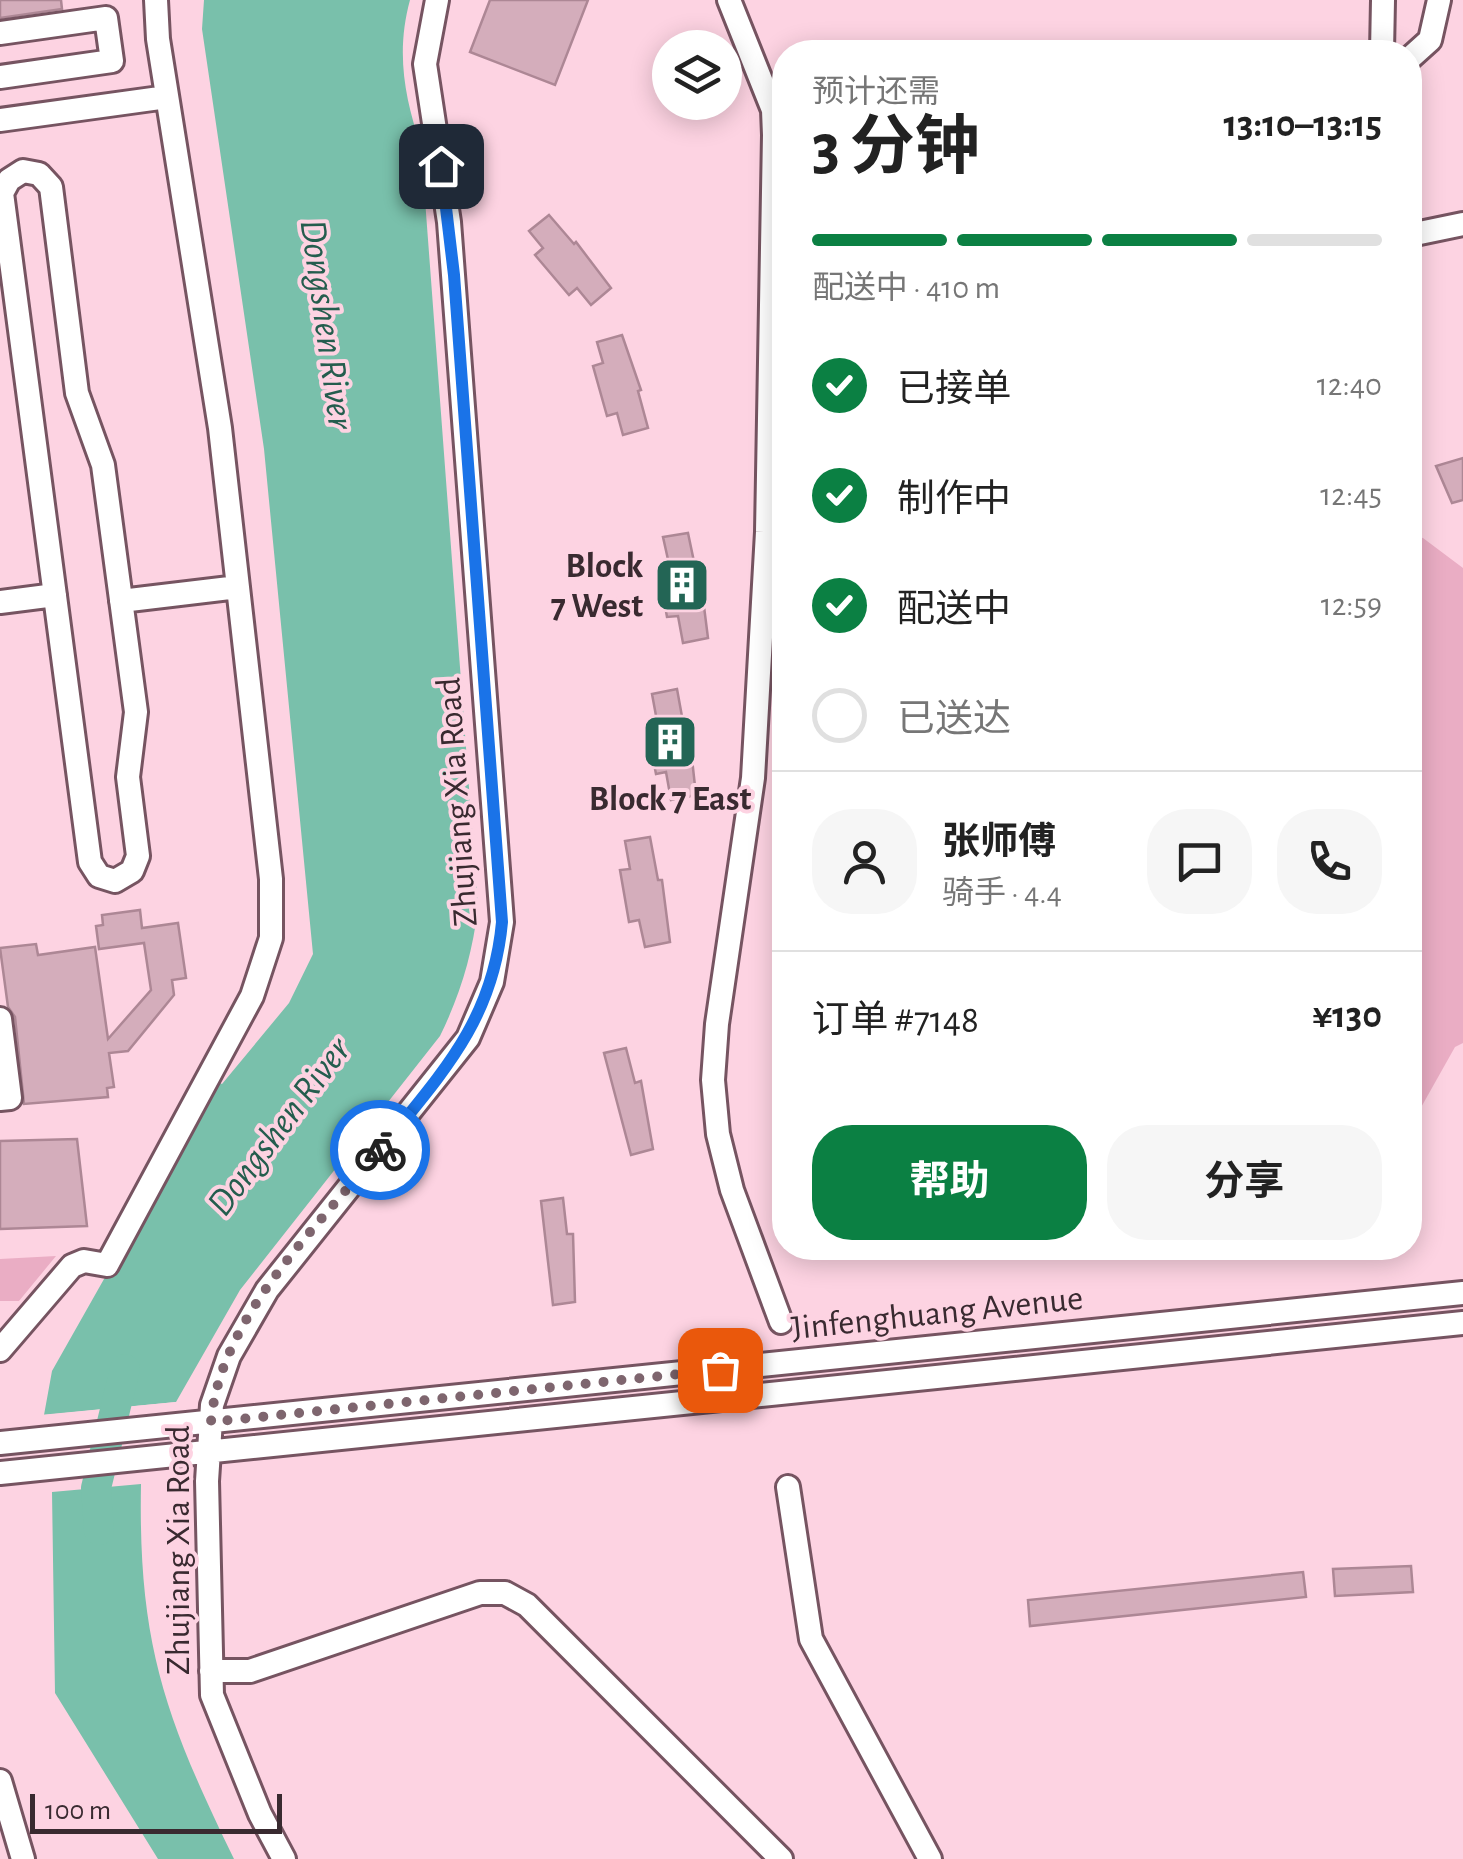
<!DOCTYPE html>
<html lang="zh">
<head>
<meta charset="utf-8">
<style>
  body { margin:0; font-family:"Alegreya Sans","Noto Sans SC",sans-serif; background:#f6f6f6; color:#222; height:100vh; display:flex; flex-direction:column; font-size:38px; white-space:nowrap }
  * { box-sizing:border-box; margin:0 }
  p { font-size:32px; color:#767676 }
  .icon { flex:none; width:55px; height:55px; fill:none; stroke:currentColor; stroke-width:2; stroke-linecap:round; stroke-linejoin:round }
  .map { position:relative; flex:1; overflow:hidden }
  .sheet { position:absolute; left:772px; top:40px; width:650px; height:1220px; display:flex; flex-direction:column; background:#fff; border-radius:40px; box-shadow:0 5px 25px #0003 }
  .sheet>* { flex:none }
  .tools { position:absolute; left:652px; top:30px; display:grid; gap:20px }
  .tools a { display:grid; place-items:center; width:90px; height:90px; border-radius:50%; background:#fff; box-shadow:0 5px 25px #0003; font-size:50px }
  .scale { position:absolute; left:30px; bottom:25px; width:252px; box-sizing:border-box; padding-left:10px; border:5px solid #392a30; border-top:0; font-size:28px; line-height:35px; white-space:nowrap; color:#392a30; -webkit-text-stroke:8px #fdd3e2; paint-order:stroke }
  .pin { position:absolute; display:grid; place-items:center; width:85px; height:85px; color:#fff; margin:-42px; border-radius:20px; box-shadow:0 5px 15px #0006 }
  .courier { position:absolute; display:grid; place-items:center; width:100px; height:100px; margin:-50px; border:8px solid #1a73e8; border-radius:50%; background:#fff; color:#222; box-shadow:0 2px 12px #0007 }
  .summary em { font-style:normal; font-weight:700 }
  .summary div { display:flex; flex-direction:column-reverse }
  .summary { display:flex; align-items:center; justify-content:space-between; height:170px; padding:0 40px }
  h1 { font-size:65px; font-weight:700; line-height:75px }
  .bar { display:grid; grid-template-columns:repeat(4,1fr); gap:15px 10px; align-content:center; height:120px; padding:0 40px }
  .bar i { height:12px; border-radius:8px; background:#e0e0e0 }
  .bar .on { background:#0b8043 }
  .bar p { grid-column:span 4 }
  .line { display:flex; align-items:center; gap:25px; padding:0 40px; border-top:2px solid #e0e0e0 }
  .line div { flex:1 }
  .round { display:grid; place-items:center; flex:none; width:105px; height:105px; border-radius:40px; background:#f6f6f6 }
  ol { padding:0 40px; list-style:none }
  li { display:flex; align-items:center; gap:30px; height:110px }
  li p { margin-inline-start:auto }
  li .icon { padding:10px; border-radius:50%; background:#0b8043; color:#fff; stroke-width:4 }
  li:last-child { color:#767676 }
  li i { width:55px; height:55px; border:5px solid #e0e0e0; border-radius:50% }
  .action { display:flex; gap:20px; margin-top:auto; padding:20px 40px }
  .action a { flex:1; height:115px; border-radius:40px; background:#0b8043; color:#fff; font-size:40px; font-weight:700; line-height:115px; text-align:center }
  .action a+a { background:#f6f6f6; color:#222 }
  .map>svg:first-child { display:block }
  .green { fill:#eaadc4 }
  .water { fill:#79c0ab }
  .pier { fill:#fdd3e2 }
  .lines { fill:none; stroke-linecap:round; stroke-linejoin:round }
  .river { stroke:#79c0ab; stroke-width:30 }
  .building { fill:#d4adbb; stroke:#ad8795; stroke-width:2.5 }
  .minor-casing { stroke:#765461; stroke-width:28 }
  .minor { stroke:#fff; stroke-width:22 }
  .done { stroke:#7e656e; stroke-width:10; stroke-dasharray:0 18 }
  .route { stroke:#1a73e8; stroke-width:12 }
  .labels { text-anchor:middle; stroke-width:8; stroke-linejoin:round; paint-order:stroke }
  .poi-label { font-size:35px; font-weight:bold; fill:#392a30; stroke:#fdd3e2; text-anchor:end }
  .street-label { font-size:35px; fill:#392a30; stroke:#fdd3e2 }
  .water-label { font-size:38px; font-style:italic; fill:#245d4e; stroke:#fdd3e2 }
</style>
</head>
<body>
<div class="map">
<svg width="1463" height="1859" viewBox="0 0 1463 1859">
  <rect width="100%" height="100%" fill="#fdd3e2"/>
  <path class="green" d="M1410,535L1423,538L1463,568V1043L1455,1047L1410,1127Z
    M56,1256L19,1301H0V1259Z"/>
  <path class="water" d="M204,0H410C396,51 404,97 421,146L478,908C472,955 461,993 440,1036L240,1290L176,1402L44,1415L52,1371L216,1081L222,1084L289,1003L313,954L264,449L202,29Z
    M141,1484C138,1644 165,1717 234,1859H158L55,1693L52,1492Z"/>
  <path class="pier" d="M176,1402V1407L45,1420L40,1415Z"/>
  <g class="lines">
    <path class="river" d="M99,1530L96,1488L125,1369"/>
  </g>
  <path class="building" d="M0,0H61L62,9L0,18Z
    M490,0H588L555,85L470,52Z
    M549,215L574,244L576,242L611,288L591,305L577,288L569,295L535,255L543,248L529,231Z
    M622,335L641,390L638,391L648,428L623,435L617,413L607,416L593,366L603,363L597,342Z
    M1463,458V500L1452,503L1436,466Z
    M688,533L697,576L700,575L708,638L683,643L678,616L667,617L658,566L669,564L663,537Z
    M677,689L685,733L689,732L696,795L671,800L666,772L656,774L646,723L657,721L652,694Z
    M650,837L658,880H662L670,942L645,947L639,920L629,922L620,870L630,869L625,841Z
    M140,910L142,928L178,923L186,978L172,980L174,995L128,1051L109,1053L114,1087L107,1088L108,1097L24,1104L15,1017L8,1007L0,948L36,944L38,955L95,947L108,1039L151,990L144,943L99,949L96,926L103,925L102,915Z
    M626,1048L635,1083L641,1081L653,1149L631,1155L604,1053Z
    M77,1139L87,1226L0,1229V1141Z
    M563,1198L567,1234H573L575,1302L553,1305L541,1201Z
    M1411,1566L1413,1592L1335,1596L1333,1569Z
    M1303,1572L1306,1597L1030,1626L1028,1600Z"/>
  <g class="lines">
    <g class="minor-casing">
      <path id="minor" d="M729,0L773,110L774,135L767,532L753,778L717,1024L713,1080L718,1134L732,1190L781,1322
        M0,33L106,18L112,61L0,77
        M1382,52L1383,0
        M1410,58L1430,40L1439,0
        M0,120L167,97
        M23,171L39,174L51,187L77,393L103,465L136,712L128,777L138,856L132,871L115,881L99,876L90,862L2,193L9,180Z
        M1410,235L1463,224
        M121,601L238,587
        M0,602L55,595
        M0,1019L10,1098L0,1099
        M0,1350L72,1266L84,1261L107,1265L252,996L271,938V879L220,428L158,39L156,0
        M0,1443L1463,1293
        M0,1473L1463,1323
        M788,1487L811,1639L930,1859
        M211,1671H250L480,1593H505L527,1605L781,1859
        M0,1781L23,1859
        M284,1859L260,1814L212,1695L207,1481L212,1405L229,1356L267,1290L468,1038L492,982L502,922L449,222L425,64L437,0"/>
    </g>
    <use href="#minor" class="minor"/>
  </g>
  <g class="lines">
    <path class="done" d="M380,1150C317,1228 220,1317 211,1422L720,1370"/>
    <path class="route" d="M380,1150C440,1075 493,1022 502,922L454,275L441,166"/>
  </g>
  <defs>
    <g id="building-square" transform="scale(2.875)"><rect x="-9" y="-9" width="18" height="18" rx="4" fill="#236555" stroke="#fdd3e2"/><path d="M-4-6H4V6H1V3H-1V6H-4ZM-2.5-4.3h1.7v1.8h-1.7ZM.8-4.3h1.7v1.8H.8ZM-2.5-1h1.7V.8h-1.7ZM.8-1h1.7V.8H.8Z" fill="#fff"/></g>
  </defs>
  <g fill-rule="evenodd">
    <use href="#building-square" x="682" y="585"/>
    <use href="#building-square" x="670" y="742"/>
  </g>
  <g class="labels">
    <g class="poi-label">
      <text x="643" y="577">Block<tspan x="643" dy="40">7 West</tspan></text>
      <text x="670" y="810" text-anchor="middle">Block 7 East</text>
    </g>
    <g class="street-label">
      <text transform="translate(456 802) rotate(-94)" y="12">Zhujiang Xia Road</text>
      <text transform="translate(937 1312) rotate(-6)" y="12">Jinfenghuang Avenue</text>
      <text transform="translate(177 1550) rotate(-90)" y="12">Zhujiang Xia Road</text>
    </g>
    <g class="water-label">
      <text transform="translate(328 324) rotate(82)" y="13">Dongshen River</text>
      <text transform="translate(278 1126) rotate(-53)" y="13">Dongshen River</text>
    </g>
  </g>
</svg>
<div class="tools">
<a><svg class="icon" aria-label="layers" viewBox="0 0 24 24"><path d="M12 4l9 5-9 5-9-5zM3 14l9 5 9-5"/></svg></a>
</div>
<div class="scale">100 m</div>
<div class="pin" style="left:720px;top:1370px;background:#ea580c"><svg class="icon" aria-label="bag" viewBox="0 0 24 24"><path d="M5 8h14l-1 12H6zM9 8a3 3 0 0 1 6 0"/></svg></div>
<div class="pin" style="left:441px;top:166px;background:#1f2937"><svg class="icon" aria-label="home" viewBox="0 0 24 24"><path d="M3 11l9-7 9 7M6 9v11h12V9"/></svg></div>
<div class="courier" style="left:380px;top:1150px"><svg class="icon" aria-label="bike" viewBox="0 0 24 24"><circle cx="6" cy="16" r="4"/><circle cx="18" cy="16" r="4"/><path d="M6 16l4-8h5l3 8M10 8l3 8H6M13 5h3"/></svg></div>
<section class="sheet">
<div class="summary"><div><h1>3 分钟</h1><p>预计还需</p></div><em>13:10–13:15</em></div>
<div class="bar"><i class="on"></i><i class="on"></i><i class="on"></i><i></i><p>配送中 · 410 m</p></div>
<ol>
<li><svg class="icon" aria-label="check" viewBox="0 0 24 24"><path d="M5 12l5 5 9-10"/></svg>已接单<p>12:40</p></li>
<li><svg class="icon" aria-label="check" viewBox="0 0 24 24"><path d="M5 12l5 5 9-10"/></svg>制作中<p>12:45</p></li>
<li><svg class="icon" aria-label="check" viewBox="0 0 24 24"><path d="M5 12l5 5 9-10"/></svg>配送中<p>12:59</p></li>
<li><i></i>已送达</li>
</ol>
<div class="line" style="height:180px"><a class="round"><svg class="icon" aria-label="person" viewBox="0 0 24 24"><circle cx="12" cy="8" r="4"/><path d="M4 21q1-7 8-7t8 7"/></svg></a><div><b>张师傅</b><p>骑手 · 4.4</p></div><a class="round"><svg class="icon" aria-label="chat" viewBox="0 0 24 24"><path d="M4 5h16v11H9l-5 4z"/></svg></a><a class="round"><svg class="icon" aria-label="phone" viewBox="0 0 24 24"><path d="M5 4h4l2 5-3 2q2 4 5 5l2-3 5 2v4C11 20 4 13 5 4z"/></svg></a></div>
<div class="line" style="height:130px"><div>订单 #7148</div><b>¥130</b></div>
<div class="action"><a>帮助</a><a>分享</a></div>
</section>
</div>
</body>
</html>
